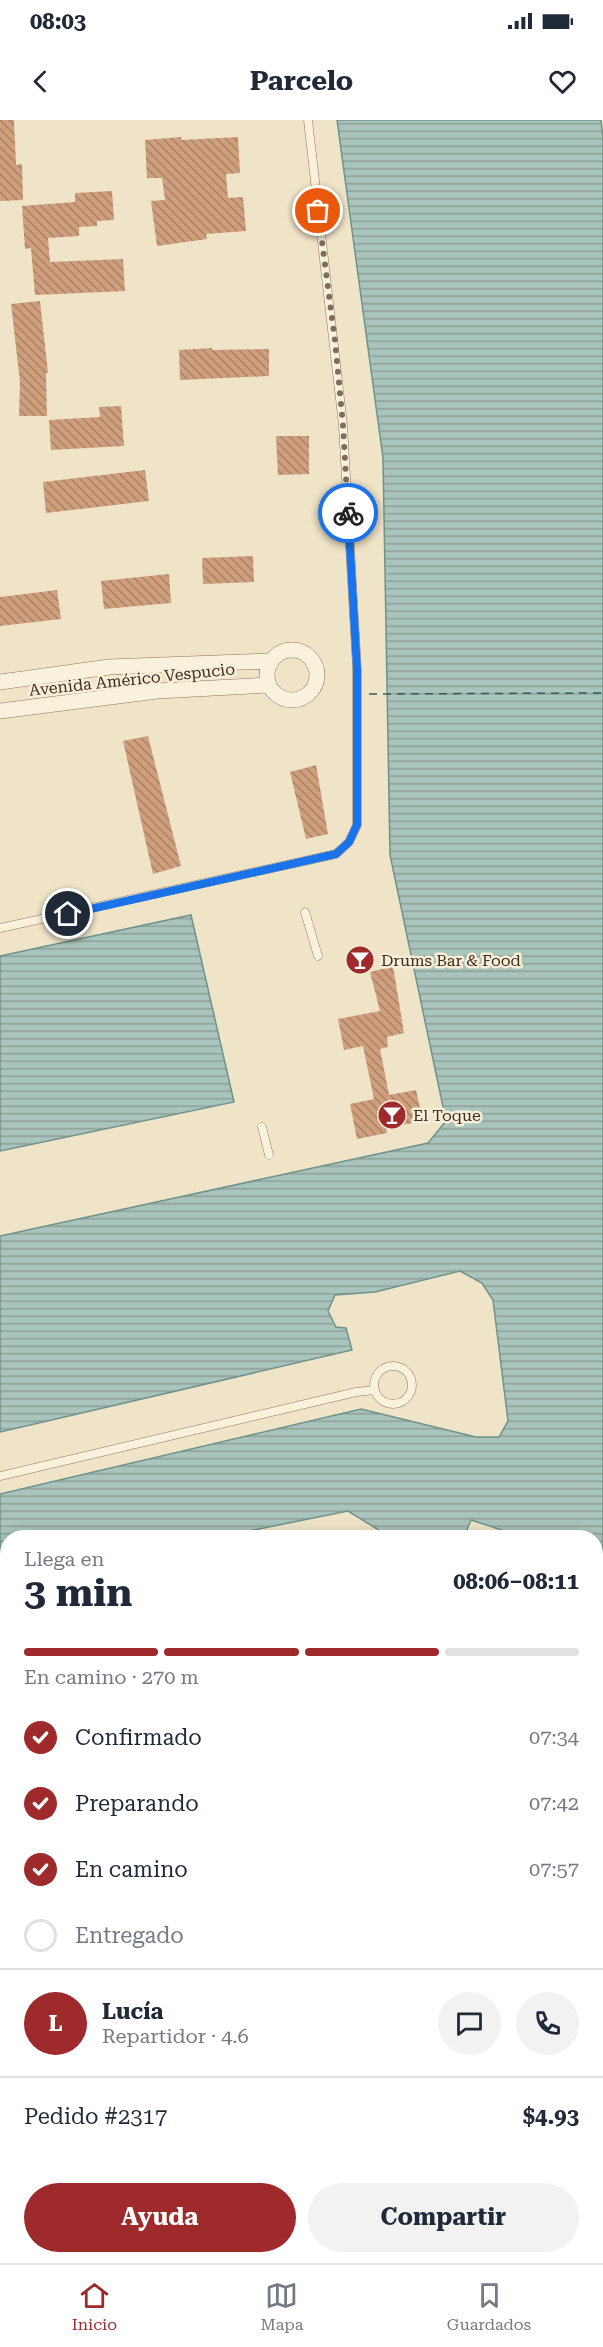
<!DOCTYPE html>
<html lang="es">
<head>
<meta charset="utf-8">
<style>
  body { margin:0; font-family:"Roboto Serif",serif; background:#f2f2f3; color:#1f2937; height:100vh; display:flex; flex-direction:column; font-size:22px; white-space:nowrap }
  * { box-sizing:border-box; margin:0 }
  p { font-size:20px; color:#747a83 }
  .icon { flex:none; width:33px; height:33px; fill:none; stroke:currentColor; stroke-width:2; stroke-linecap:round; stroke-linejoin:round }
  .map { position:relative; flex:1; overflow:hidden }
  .side { position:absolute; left:0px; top:1410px; width:603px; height:734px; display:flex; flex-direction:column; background:#fff; border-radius:24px 24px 0 0; box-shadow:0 3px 15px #0003 }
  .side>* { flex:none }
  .pin { position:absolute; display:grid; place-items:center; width:51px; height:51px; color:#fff; margin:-26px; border:3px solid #fff; border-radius:50%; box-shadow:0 2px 6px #0007 }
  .courier { position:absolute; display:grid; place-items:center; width:60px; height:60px; margin:-30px; border:4px solid #1a73e8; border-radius:50%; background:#fff; color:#222; box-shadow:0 2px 8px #0007 }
  .summary em { font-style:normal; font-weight:700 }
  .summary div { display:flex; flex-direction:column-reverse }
  .summary { display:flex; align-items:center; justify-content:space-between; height:102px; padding:0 24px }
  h1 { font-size:39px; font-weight:700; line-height:45px }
  .bar { display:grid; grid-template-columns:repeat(4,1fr); gap:9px 6px; align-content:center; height:72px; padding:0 24px }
  .bar i { height:8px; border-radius:4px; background:#e0e1e3 }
  .bar .on { background:#9e2a2b }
  .bar p { grid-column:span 4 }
  .line { display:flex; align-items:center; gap:15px; padding:0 24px; border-top:2px solid #e0e1e3 }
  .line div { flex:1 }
  .round { display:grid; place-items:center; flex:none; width:63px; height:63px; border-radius:32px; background:#f2f2f3 }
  ol { padding:0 24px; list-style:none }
  li { display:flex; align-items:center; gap:18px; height:66px }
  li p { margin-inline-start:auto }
  li .icon { padding:6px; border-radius:50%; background:#9e2a2b; color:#fff; stroke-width:4 }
  li:last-child { color:#747a83 }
  li i { width:33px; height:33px; border:3px solid #e0e1e3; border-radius:50% }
  .button { display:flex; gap:12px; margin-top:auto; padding:12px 24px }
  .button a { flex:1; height:69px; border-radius:36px; background:#9e2a2b; color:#fff; font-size:24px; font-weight:700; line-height:69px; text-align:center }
  .button a+a { background:#f2f2f3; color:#1f2937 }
  .status { display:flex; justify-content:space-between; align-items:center; height:42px; padding:0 30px; background:#fff; direction:ltr }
  .status svg { height:16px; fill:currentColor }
  header { display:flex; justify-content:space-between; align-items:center; height:78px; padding:0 24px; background:#fff; font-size:27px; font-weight:700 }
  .dock { display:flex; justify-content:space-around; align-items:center; height:84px; border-top:2px solid #e0e1e3; background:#fff; font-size:16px; color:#747a83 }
  .dock a { display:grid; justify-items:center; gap:3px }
  .dock .on { color:#9e2a2b }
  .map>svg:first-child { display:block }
  .water { fill:url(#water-rules); stroke:#6f938a; stroke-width:1.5 }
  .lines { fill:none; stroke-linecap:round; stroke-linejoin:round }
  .ferry { stroke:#2f5d5a; stroke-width:1.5; stroke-dasharray:8 6; stroke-linecap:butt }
  .building { fill:url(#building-back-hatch) }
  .lane-casing { stroke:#8d765c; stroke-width:9 }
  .street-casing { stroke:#8d765c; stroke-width:16 }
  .lane { stroke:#faf1dc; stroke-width:8 }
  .street { stroke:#faf1dc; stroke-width:15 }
  .done { stroke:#7c6e5b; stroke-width:6; stroke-dasharray:0 10.8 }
  .route { stroke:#1a73e8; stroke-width:8 }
  .labels { text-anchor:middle; stroke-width:5; stroke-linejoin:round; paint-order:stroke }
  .street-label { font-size:16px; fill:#3d2e20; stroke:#f7eed8 }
  .poi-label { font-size:16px; fill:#3d2e20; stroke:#f7eed8; text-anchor:start }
</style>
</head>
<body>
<div class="status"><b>08:03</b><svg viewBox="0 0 49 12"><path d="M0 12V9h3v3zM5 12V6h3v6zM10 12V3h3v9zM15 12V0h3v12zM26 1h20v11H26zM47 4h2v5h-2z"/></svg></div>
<header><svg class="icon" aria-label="back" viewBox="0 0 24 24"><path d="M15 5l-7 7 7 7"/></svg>Parcelo<svg class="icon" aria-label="heart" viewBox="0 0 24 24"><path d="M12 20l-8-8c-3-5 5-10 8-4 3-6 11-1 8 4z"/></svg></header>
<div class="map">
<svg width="603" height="2143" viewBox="0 0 603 2143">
  <defs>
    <pattern id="water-rules" width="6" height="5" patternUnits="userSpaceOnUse" patternTransform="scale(1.5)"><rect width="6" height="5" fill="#a9c4bc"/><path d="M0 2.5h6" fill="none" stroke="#8ba098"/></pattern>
    <pattern id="building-back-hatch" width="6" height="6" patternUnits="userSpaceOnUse" patternTransform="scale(1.5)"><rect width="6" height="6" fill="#cf9f7d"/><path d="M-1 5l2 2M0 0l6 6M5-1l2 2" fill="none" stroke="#a98266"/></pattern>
  </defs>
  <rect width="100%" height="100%" fill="#f0e4c8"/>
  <path class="water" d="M337,0H601L603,18V1692L596,1661V1418L523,1417L471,1400L464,1417H390L348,1391L219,1417L8,1418L7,1461L0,1462V1374L361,1289L476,1317H499L508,1301L493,1180L482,1163L460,1151L375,1172L335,1175L328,1191L336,1207L346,1208L352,1230L0,1312V1116L428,1023L446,1001L390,735L383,338Z
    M191,795L234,982L0,1031V836Z
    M7,1751L8,2014L0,2015V1752Z
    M603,1997V2143H504L508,2136H596V2008Z"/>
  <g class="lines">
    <path class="ferry" d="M369,574L603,573"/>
  </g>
  <path class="building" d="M0,0H14L16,45L22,44L23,80L0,81Z
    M181,17V20L238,17L240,53L226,54L228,78L243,77L246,111L206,114L207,119L157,126L151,81L165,80L162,58H147L145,20Z
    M112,71L114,100L97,101V106L79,107V116L48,118L50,142L123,139L125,171L35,175L31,128L25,129L22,86L75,82V73Z
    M40,181L48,253H46L47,296H19L20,262L11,184Z
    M212,228V230L269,229V256L180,260L179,230Z
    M121,286L124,326L51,330L49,300L100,297L99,287Z
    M276,316H309V354L278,355Z
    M145,350L149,381L46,393L43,362Z
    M253,436L254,462L203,464L202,438Z
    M169,454L171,483L104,489L101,461Z
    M57,470L61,499L0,506V477Z
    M148,616L181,746L153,754L123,621Z
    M316,645L328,714L306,719L290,652Z
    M393,846L404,913L387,917L388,927L380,929L389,975L416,970L423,1001L386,1008L387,1013L357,1019L350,984L374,979L363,926L344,930L338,899L380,891L370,852Z"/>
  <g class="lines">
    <g class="lane-casing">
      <path id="lane" d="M305,792L318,836
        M0,808L336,734L349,722L357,705V549L343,305L308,0
        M262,1007L269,1035
        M374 1265a19 19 0 1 1 38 0a19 19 0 1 1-38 0Z
        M0,1356L356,1272L375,1270"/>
    </g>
    <g class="street-casing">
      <path id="street" d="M267 555a25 25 0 1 1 50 0a25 25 0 1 1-50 0Z
        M0,562L109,547L271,541
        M0,591L157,571L268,565
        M4,1516L8,1604
        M0,1712L8,1711
        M0,2080L8,2083
        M410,2136L417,2140L420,2136"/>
    </g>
    <use href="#lane" class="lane"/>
    <use href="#street" class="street"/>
  </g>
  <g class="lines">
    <path class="done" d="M318,91L335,221L343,305L348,393"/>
    <path class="route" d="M68,794L336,734L349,722L357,705V549L348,393"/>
  </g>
  <defs>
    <g id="bar-disc" transform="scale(1.5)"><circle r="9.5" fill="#9e2a2b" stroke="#f7eed8"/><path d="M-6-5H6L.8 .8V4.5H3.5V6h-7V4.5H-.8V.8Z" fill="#fff"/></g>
  </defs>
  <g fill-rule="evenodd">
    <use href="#bar-disc" x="360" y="840"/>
    <use href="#bar-disc" x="392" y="995"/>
  </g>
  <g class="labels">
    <g class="street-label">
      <text transform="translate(132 559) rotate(-6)" y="6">Avenida Américo Vespucio</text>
    </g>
    <g class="poi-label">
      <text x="381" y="846">Drums Bar &amp; Food</text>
      <text x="413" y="1001">El Toque</text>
    </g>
  </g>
</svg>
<div class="pin" style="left:318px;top:91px;background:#ea580c"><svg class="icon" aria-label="bag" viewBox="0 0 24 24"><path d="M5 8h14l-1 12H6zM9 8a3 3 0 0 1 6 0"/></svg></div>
<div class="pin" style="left:68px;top:794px;background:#1f2937"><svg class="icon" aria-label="home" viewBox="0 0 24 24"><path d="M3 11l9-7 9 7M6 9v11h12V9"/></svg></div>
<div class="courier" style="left:348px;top:393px"><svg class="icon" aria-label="bike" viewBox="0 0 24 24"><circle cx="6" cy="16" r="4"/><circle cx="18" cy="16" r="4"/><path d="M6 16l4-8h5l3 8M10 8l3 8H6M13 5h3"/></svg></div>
<section class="side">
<div class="summary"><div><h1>3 min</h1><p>Llega en</p></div><em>08:06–08:11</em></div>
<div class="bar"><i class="on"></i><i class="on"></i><i class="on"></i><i></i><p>En camino · 270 m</p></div>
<ol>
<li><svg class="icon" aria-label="check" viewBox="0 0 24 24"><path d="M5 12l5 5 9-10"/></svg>Confirmado<p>07:34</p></li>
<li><svg class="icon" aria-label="check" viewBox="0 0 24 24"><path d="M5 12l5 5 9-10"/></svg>Preparando<p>07:42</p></li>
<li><svg class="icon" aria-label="check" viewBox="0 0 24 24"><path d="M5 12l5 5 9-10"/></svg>En camino<p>07:57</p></li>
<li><i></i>Entregado</li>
</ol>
<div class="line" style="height:108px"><b class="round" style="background:#9e2a2b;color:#fff">L</b><div><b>Lucía</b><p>Repartidor · 4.6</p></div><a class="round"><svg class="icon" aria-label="chat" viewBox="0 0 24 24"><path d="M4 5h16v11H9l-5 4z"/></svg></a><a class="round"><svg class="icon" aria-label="phone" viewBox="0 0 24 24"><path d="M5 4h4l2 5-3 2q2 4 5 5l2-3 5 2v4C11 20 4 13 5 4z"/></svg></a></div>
<div class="line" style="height:78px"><div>Pedido #2317</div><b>$4.93</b></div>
<div class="button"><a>Ayuda</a><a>Compartir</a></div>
</section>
</div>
<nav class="dock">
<a class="on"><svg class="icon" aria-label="home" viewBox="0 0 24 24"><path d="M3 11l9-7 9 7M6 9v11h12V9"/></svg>Inicio</a>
<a><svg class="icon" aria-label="map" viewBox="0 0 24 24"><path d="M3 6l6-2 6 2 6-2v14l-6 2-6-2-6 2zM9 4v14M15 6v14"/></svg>Mapa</a>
<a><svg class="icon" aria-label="saved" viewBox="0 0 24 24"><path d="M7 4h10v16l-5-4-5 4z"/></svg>Guardados</a>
</nav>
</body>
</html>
